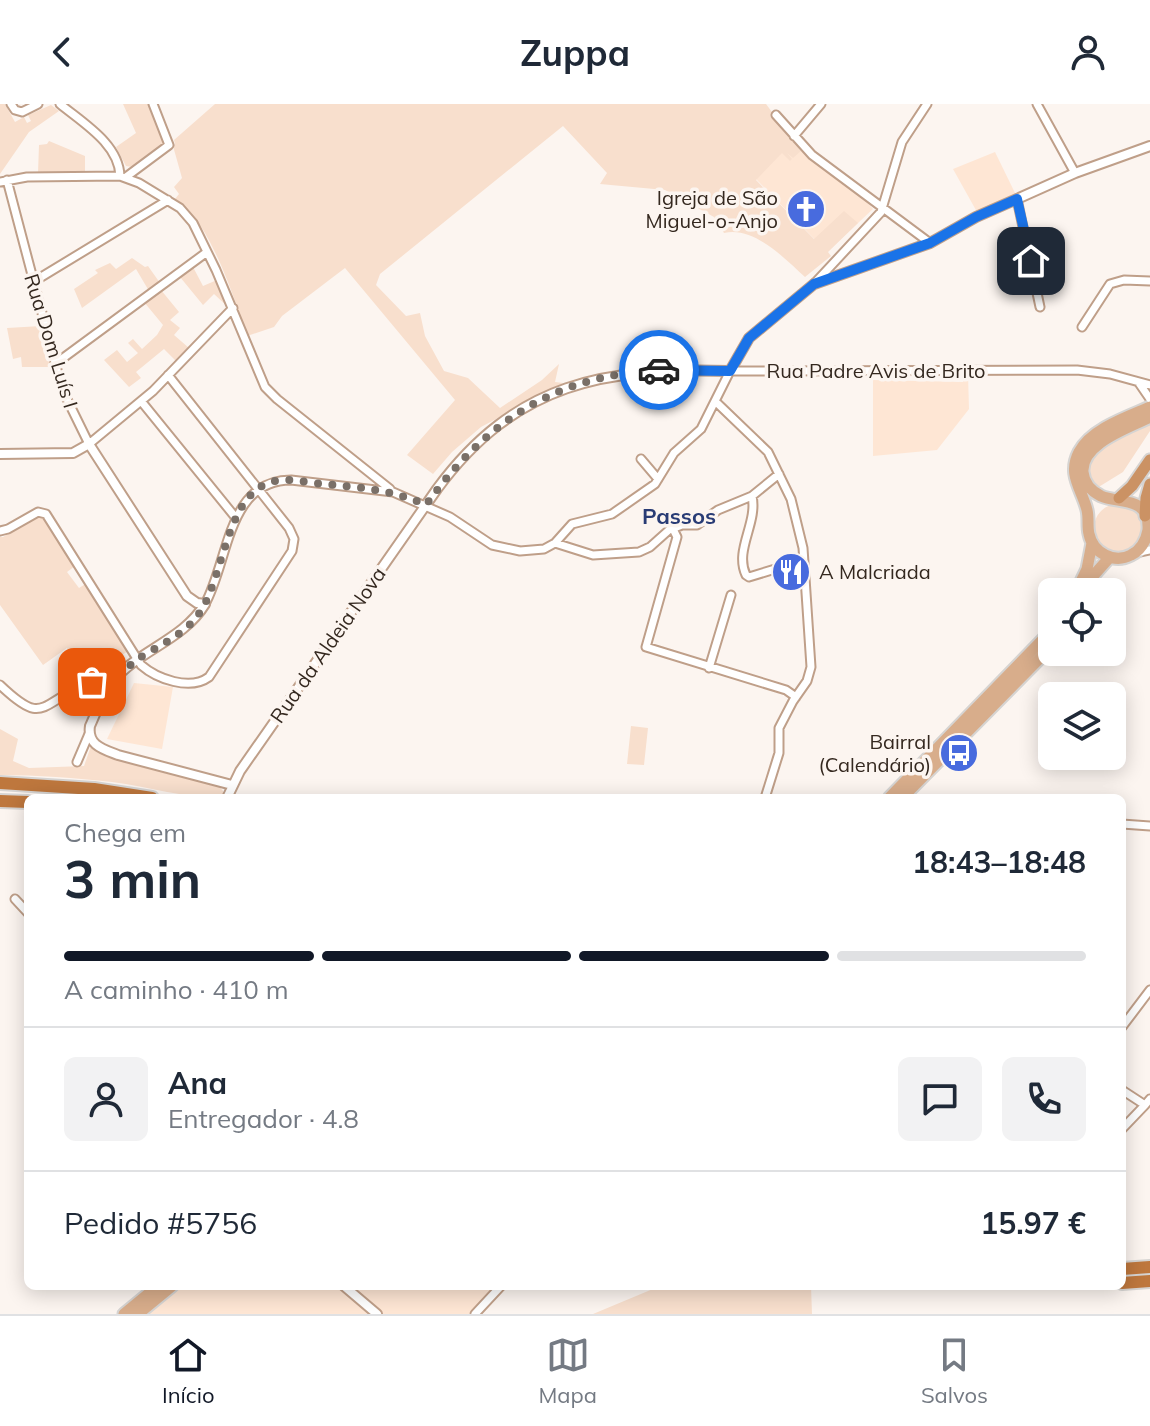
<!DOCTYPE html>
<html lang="pt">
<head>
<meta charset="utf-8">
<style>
  body { margin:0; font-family:Mulish,sans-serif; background:#f2f2f3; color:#1f2937; height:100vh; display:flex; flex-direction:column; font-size:30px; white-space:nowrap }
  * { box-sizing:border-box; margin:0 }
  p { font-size:26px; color:#747a83 }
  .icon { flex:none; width:44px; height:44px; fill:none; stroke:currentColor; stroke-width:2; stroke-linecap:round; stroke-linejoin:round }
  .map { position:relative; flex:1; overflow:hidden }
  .side { position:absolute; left:24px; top:690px; width:1102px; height:496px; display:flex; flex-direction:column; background:#fff; border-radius:12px; box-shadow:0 4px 20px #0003 }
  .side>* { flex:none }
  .buttons { position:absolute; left:1038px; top:474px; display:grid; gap:16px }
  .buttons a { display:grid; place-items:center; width:88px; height:88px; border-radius:12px; background:#fff; box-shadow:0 4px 20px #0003; font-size:40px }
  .pin { position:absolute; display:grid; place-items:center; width:68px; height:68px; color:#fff; margin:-34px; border-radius:16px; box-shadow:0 4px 12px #0006 }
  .courier { position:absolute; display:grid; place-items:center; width:80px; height:80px; margin:-40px; border:6px solid #1a73e8; border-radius:50%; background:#fff; color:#222; box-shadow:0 2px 10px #0007 }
  .overview em { font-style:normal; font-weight:700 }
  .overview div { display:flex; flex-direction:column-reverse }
  .overview { display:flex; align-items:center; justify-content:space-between; height:136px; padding:0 40px }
  h1 { font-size:52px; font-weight:700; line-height:60px }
  .bar { display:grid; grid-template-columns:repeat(4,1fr); gap:12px 8px; align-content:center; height:96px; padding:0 40px }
  .bar i { height:10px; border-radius:6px; background:#e0e1e3 }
  .bar .selected { background:#111827 }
  .bar p { grid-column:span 4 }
  .line { display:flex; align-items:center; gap:20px; padding:0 40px; border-top:2px solid #e0e1e3 }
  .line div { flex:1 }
  .round { display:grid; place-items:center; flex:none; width:84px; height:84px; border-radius:12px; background:#f2f2f3 }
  header { display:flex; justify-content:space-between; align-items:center; height:104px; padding:0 40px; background:#fff; font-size:36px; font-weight:700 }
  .dock { display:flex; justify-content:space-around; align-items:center; height:112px; border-top:2px solid #e0e1e3; background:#fff; font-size:22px; color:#747a83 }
  .dock a { display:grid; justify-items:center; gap:4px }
  .dock .selected { color:#111827 }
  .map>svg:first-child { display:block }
  .built { fill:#fee6d4 }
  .green { fill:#f8dfcd }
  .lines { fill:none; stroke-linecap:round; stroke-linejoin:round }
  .minor-casing { stroke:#bf9f89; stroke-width:11 }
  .tertiary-casing { stroke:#bf9f89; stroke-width:12 }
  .primary-casing { stroke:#d6d4d2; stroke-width:15 }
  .trunk-casing { stroke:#d6d4d2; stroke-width:15 }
  .motorway-casing { stroke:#d6d4d2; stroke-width:16 }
  .minor { stroke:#fff; stroke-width:7 }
  .tertiary { stroke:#fff; stroke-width:8 }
  .primary { stroke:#d8ad8b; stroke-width:11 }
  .trunk { stroke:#cb9264; stroke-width:11 }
  .motorway { stroke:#be773d; stroke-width:12 }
  .done { stroke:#7a7068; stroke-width:8; stroke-dasharray:0 14.4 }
  .route { stroke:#1a73e8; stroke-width:10 }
  .labels { text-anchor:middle; stroke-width:7; stroke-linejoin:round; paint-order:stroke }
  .poi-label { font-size:20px; fill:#34281f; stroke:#fcf5f0; text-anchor:end }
  .street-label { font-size:20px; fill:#34281f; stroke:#fcf5f0 }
  .neighbourhood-label { font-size:22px; font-weight:bold; fill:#293c75; stroke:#fcf5f0 }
</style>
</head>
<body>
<header><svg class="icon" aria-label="back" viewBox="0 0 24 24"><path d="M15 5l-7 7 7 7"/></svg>Zuppa<svg class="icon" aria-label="person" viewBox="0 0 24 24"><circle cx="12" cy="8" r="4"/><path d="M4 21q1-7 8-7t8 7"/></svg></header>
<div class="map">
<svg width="1150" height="1210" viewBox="0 0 1150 1210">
  <rect width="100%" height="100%" fill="#fcf5f0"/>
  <path class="built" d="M792,35L866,97L873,105L827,148L755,74Z
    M995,48L1016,91L977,108L953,65Z
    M963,270H968L969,305L937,346L873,352V276L963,278Z
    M134,579L173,583L162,645L107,635Z
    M167,1182H496L469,1210H133Z"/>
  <path class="green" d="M0,0H5L15,18L24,13L27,19L31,17L28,11L51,1L59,7L29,28L0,70Z
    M123,0H149L164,38V40L132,63L126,62L116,43L136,29Z
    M215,0H766L801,47L793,54L787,49L792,55L790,57L782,49L756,76L814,135L844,107L858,119L828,148L831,152L805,173C784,154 754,122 724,129L714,113L665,86L600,80L607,69L563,22L380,170L376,181L406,212L420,209L425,232L444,267L468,274L500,304L542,276L559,260L555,278L563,279L481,323L452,348L433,370L407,351L455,296L345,164L282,212L274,223L247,232C235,196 209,114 175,95L179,90L174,83L182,74L173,42L175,40L174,36Z
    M49,37L85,52V69H38L39,41L47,40Z
    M132,154L145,163L148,162L160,179L149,187L136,165L82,204L74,185L98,169L95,166L110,159L116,165Z
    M193,163L203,182L217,176L229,204L214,190L203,201L180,173Z
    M161,186L179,208L170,216L180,224L174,231L189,244L176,257L164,245L136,268L141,274L129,283L104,256L117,246L127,258L138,249L128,239L133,235L142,245L157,231L163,221L144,198Z
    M41,222L51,263H22L21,253L13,255L7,224Z
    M1150,319V327L1123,368L1097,384L1088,367C1094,341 1128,331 1150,319Z
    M1094 424a24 24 0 1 1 48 0a24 24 0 1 1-48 0Z
    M41,411L75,462L67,468L79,484L87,479L128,547L87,575L67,544L43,561L0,501V433H3Z
    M631,622L648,624L644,661L627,660Z
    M0,625L18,635L13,657L29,664L84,662L91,642L108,652L218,681L223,687V694C185,694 149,683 112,678C75,674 37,671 0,671Z
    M660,1182H811L812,1210H593Z"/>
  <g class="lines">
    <g class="minor-casing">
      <path id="minor" d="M11,0L15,6L22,8L38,0
        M60,0C83,19 119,40 120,72
        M1037,0L1075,69
        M776,11L812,51L930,139
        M794,32L821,0
        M126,73L169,41L153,0
        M7,76L62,285L89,340L153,287L233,204
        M0,78L27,73L120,72L139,79L180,104L193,119L216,166L265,283L277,295L390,385
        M1017,95L1040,203
        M33,178L168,96
        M814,180L881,108L902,38L927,0
        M1082,223L1110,180L1124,176L1150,177
        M55,260L207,148
        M1139,279L1150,295
        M141,297L236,414
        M716,298L768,348L791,395L803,444L811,563L807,577L793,597L779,624V649L765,694
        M641,355L658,375
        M752,392C758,419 734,446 746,471L749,473L785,462L804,463
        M673,425L677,433L646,543L786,586L796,593
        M0,427L8,425L38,408L46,410L141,561C157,575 190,587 209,573L292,447L294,435L289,424L168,271
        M555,439L593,451L639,448L650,443L669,426L682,421H697L718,406L752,392L779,370
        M1135,449L1150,446
        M205,500C229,457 227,376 291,376L393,388L450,413L492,441L520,447L544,445L555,439L572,420L612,410L655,380L674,349L701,325L730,267L1077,266L1110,270L1150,281
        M709,564L731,491
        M0,581C43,622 39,601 82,582C92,578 102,578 113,577
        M77,658L89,630
        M1122,720L1150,722
        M15,795L28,809
        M1122,923L1150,886
        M1122,986L1145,1001L1150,995
        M1122,1025L1145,1001
        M475,1210L501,1182"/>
    </g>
    <g class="tertiary-casing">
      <path id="tertiary" d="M0,350L73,349L89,340L187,492L197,499L205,500C183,536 139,546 113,577C102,590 97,607 90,622C87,641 103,645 118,651L232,681
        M227,694L240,667L437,385C516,278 605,263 730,267L749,234L814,180L930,139L976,113L1017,95L1075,69L1150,42
        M344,1182L377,1210"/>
    </g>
    <g class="primary-casing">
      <path id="primary" d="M1150,303C1127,313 1091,325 1079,348C1067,371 1082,385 1087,406C1089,414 1087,422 1089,430C1093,449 1114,460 1131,451C1141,446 1146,437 1148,426C1150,391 1118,400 1101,392C1091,387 1084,379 1083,368C1081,339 1129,324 1150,313
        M1076,488L1087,465L1092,439
        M1086,488L1093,472L1110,453
        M889,694L1052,526
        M902,694L1052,542
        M124,1210L158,1182
        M138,1210L172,1182"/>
    </g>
    <g class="trunk-casing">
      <path id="trunk" d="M1119,394L1132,382L1150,356
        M1145,412L1146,394L1150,380"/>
    </g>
    <g class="motorway-casing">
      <path id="motorway" d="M0,679L94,685L152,694
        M0,697L28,698
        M1122,1165L1150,1163
        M1122,1179L1150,1177"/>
    </g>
    <use href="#minor" class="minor"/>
    <use href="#tertiary" class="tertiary"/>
    <use href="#primary" class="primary"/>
    <use href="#trunk" class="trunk"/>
    <use href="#motorway" class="motorway"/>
  </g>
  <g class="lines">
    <path class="done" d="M92,578C121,576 121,566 144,551C163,540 185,529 198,511C225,475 225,387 275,377C291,374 308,379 324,380C362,384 390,385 426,401C485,318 556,271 659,266"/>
    <path class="route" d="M659,266L730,267L749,234L814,180L930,139L976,113L1017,95L1031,157"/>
  </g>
  <defs>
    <g id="church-disc" transform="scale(2)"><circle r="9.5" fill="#486bde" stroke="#fcf5f0"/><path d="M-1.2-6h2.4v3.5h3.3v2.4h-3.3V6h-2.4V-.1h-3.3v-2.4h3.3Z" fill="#fff"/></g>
    <g id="restaurant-disc" transform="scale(2)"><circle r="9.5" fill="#486bde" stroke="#fcf5f0"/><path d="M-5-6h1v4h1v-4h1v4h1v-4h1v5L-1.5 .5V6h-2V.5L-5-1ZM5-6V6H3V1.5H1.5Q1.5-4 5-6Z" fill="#fff"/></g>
    <g id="bus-disc" transform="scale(2)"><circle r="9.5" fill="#486bde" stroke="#fcf5f0"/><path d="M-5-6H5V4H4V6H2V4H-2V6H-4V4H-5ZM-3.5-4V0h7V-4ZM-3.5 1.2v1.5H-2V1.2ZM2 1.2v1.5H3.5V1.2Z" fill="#fff"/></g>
  </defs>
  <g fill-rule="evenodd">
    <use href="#church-disc" x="806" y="105"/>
    <use href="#restaurant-disc" x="791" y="468"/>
    <use href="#bus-disc" x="959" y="649"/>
  </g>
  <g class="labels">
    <g class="poi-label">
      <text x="778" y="101">Igreja de São<tspan x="778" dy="23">Miguel-o-Anjo</tspan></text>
      <text x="819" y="475" text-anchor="start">A Malcriada</text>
      <text x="931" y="645">Bairral<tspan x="931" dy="23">(Calendário)</tspan></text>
    </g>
    <g class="street-label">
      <text transform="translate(51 237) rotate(73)" y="7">Rua Dom Luís I</text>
      <text x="876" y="274">Rua Padre Avis de Brito</text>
      <text transform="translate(328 541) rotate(-55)" y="7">Rua da Aldeia Nova</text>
    </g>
    <g class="neighbourhood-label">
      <text x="679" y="420">Passos</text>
    </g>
  </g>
</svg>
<div class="buttons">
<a><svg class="icon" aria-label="locate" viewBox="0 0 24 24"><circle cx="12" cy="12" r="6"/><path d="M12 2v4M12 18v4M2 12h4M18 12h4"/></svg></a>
<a><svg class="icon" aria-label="layers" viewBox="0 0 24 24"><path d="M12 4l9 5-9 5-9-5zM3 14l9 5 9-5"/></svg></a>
</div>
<div class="pin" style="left:92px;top:578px;background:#ea580c"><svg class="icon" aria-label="bag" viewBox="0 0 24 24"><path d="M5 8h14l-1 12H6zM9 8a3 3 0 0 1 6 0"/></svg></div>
<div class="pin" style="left:1031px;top:157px;background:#1f2937"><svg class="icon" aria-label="home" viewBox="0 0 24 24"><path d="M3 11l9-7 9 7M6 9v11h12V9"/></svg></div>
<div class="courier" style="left:659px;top:266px"><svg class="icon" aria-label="car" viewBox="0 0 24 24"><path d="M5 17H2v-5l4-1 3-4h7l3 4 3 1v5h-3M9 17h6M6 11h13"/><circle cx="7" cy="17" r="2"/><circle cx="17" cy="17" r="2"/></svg></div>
<section class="side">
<div class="overview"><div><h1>3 min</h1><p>Chega em</p></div><em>18:43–18:48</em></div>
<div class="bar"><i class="selected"></i><i class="selected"></i><i class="selected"></i><i></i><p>A caminho · 410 m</p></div>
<div class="line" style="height:144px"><a class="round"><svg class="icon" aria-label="person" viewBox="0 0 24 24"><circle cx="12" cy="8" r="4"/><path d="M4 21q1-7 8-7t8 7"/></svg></a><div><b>Ana</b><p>Entregador · 4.8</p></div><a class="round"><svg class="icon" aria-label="chat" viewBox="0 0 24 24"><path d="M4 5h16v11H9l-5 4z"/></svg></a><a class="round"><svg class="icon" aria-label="phone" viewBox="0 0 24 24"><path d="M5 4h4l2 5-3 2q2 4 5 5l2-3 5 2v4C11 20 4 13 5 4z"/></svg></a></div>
<div class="line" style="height:104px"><div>Pedido #5756</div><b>15.97 €</b></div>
</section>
</div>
<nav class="dock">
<a class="selected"><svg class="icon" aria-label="home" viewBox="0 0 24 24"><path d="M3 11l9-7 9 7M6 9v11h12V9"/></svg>Início</a>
<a><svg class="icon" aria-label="map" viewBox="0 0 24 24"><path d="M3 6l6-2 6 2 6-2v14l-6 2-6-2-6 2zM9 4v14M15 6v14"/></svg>Mapa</a>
<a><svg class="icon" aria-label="saved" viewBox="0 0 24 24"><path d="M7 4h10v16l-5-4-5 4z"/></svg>Salvos</a>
</nav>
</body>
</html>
